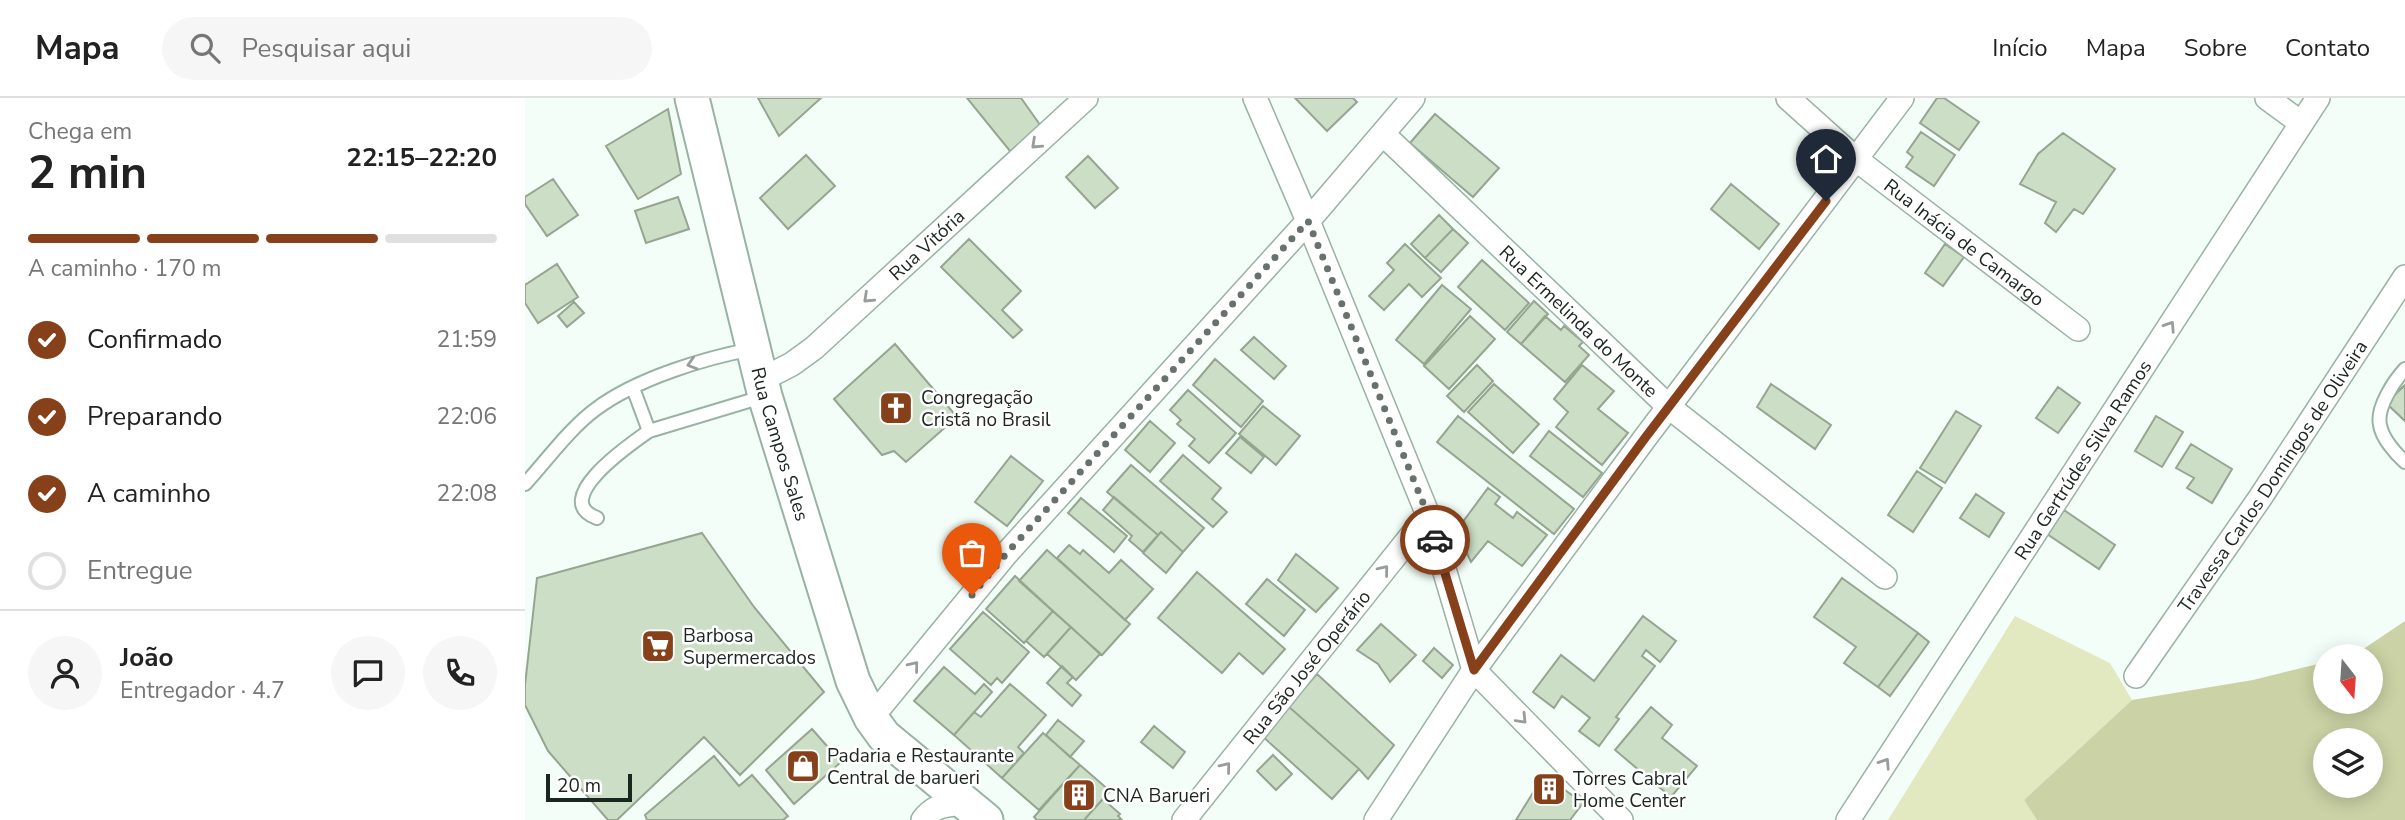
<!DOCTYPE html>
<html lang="pt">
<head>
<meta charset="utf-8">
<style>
  body { margin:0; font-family:"Nunito Sans",sans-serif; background:#f6f6f6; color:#222; height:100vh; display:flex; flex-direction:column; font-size:26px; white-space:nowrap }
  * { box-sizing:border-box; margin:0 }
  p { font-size:23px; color:#767676 }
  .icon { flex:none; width:38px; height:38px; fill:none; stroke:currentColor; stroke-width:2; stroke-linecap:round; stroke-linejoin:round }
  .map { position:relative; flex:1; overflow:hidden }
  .drawer { display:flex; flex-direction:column; background:#fff; width:525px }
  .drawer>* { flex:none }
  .needle { width:46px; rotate:163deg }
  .tools { position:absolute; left:1788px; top:546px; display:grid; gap:14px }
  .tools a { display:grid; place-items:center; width:70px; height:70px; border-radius:50%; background:#fff; box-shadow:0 4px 18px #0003; font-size:35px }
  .scale { position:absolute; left:21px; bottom:18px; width:86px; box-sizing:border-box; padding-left:7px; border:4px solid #1b2620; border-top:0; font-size:19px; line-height:24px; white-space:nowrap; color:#1b2620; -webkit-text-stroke:5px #fff; paint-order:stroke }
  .pin { position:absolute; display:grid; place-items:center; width:60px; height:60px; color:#fff; margin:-72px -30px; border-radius:50% 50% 50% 0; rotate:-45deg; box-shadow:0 0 7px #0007 }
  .pin .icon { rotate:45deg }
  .courier { position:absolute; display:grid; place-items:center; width:70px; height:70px; margin:-35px; border:5px solid #86401a; border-radius:50%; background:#fff; color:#222; box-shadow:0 2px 9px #0007 }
  .summary em { font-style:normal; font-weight:700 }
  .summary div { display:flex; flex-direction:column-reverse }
  .summary { display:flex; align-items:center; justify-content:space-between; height:119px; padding:0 28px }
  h1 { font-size:46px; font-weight:700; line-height:52px }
  .bar { display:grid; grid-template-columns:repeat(4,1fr); gap:10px 7px; align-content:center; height:84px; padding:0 28px }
  .bar i { height:9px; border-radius:5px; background:#e0e0e0 }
  .bar .selected { background:#86401a }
  .bar p { grid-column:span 4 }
  .line { display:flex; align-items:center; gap:18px; padding:0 28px; border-top:2px solid #e0e0e0 }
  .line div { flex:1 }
  .round { display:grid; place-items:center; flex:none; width:74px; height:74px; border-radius:37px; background:#f6f6f6 }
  ol { padding:0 28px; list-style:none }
  li { display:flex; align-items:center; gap:21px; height:77px }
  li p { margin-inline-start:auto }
  li .icon { padding:7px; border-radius:50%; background:#86401a; color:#fff; stroke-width:4 }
  li:last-child { color:#767676 }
  li i { width:38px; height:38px; border:4px solid #e0e0e0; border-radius:50% }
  header { display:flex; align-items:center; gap:42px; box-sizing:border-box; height:98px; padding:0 35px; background:#fff; border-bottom:2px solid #e0e0e0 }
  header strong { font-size:33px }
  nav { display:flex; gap:38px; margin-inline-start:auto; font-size:24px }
  .search { width:490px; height:63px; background:#f6f6f6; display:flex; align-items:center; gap:18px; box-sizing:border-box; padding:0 24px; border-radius:38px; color:#767676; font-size:26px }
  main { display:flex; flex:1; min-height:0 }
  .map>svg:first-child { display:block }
  .green { fill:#e2e9c1 }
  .forest { fill:#cbd2a5; fill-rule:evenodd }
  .building { fill:#ccdec6; stroke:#95a58f; stroke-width:2 }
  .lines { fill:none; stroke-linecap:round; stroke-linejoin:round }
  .lane-casing { stroke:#98b3a4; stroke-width:16 }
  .street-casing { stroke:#98b3a4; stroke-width:26 }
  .secondary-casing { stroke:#98b3a4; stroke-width:37 }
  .lane { stroke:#fff; stroke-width:12 }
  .street { stroke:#fff; stroke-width:23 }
  .secondary { stroke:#fff; stroke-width:33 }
  .oneway { stroke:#989d9b }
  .done { stroke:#67726c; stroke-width:7; stroke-dasharray:0 12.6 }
  .route { stroke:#86401a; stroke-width:9 }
  .labels { text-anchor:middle; stroke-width:5; stroke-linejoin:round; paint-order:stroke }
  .street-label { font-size:19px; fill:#1b2620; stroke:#fff }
  .poi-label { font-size:19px; fill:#1b2620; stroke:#fff; text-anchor:start }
</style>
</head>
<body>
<header>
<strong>Mapa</strong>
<div class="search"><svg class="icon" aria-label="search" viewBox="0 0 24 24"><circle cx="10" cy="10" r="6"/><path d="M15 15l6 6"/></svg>Pesquisar aqui</div>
<nav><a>Início</a><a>Mapa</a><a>Sobre</a><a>Contato</a></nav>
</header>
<main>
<section class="drawer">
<div class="summary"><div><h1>2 min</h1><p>Chega em</p></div><em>22:15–22:20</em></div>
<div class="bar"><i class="selected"></i><i class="selected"></i><i class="selected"></i><i></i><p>A caminho · 170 m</p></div>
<ol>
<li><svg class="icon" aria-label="check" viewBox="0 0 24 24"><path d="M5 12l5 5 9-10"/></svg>Confirmado<p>21:59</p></li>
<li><svg class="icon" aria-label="check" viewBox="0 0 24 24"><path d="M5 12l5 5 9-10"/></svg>Preparando<p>22:06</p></li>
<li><svg class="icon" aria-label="check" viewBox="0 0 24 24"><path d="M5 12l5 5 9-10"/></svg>A caminho<p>22:08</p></li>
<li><i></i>Entregue</li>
</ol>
<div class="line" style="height:126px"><a class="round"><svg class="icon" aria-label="person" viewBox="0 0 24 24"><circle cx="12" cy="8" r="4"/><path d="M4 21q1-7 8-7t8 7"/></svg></a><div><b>João</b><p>Entregador · 4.7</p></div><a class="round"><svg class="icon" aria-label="chat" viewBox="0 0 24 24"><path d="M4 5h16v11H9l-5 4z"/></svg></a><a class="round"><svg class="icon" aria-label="phone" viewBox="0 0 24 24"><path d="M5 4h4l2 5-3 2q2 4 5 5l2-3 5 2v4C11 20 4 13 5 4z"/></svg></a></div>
</section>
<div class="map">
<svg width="1880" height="722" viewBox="0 0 1880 722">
  <rect width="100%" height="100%" fill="#f3fef8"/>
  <path class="green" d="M1490,518L1585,565L1607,602L1499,702L1512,722H1363Z"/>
  <path class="forest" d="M1880,523V722H1512L1499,702L1607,602L1728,582L1801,564V604H1846V558H1822L1831,556ZM1801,642H1846V688H1801Z"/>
  <path class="building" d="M233,0H296L254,38Z
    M442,0H496L518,31L489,58Z
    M770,0H828L832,4L802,33Z
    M1412,0H1419L1454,24L1434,52L1395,25Z
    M143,11L156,76L113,101L81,48Z
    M910,16L974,70L948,99L885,45Z
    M1396,34L1430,57L1409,88L1381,69L1388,59L1382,54Z
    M1538,35L1590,71L1558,116L1549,111L1531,134L1520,125L1531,104L1495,86L1513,56Z
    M281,57L310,88L263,131L235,100Z
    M563,58L593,90L570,110L541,79Z
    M28,81L53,117L22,138L0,106V99Z
    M1206,86L1254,126L1234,151L1186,111Z
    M153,99L164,131L121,145L110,113Z
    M914,117L928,131L900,160L886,146Z
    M928,131L943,145L916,174L900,160Z
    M444,141L496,193L477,212L497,232L488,240L416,169Z
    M880,146L916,180L897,199L884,186L859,212L844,198L869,172L862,165Z
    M1420,146L1439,159L1418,188L1400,175Z
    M957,162L1004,205L980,232L933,189Z
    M32,166L53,199L13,225L0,205V187Z
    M917,187L946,211L899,266L871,242Z
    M1009,203L1023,216L996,246L982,234Z
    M49,204L59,215L42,229L33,218Z
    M945,218L970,241L924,291L899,268Z
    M1020,218L1036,232L1039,228L1058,244L1054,248L1064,257L1040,284L996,246Z
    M729,239L761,268L749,281L716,252Z
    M370,246L432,319L381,364L369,353L357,357L309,301Z
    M690,261L738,303L716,329L668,287Z
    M952,267L968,283L939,314L922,298Z
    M1057,267L1089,293L1073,311L1103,335L1077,367L1031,329L1043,314L1029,301Z
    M969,286L1014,326L988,355L943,314Z
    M1246,286L1306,327L1290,351L1232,309Z
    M1880,287V323L1861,305Z
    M1533,289L1555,305L1533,335L1511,320Z
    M663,292L711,335L684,365L664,348L670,341L652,326L656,322L645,312Z
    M738,308L775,338L751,367L714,336Z
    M1431,313L1456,328L1420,385L1395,370Z
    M933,318L1049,411L1029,436L912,344Z
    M1631,318L1658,334L1637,369L1610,353Z
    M625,323L650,345L625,374L600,352Z
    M1024,333L1077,375L1058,399L1005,358Z
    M715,339L739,359L726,375L701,355Z
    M1666,346L1707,371L1687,405L1662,390L1669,380L1651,370Z
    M658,357L696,390L687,401L702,414L688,429L635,383Z
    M486,358L518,383L482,428L450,404Z
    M606,367L679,430L658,454L636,434L633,437L582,394Z
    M1392,373L1417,390L1388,434L1363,417Z
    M963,390L975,399L970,406L988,420L992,414L1022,437L997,468L963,443L946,464L931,433Z
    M1451,396L1479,415L1464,439L1435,420Z
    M589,399L633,437L618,454L604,442L607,438L578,412Z
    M556,400L602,438L589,454L543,415Z
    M1539,412L1590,447L1574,471L1522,436Z
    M636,434L658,454L641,475L618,455Z
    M177,435L229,509L299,594L215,677L179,639L92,722H83L23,653L0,607V587L12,480Z
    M544,447L555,456L558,452L584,475L596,462L628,491L600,522L532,460Z
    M522,452L605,526L577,557L494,483Z
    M771,456L813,490L791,514L753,482Z
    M672,474L760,551L738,576L714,555L697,575L633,520Z
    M490,478L528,513L499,545L461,511Z
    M1317,480L1393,535L1353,589L1319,565L1331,549L1289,519Z
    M742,481L780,512L759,538L721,506Z
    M528,513L546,529L519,559L501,543Z
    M458,514L504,554L477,585L472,580L466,587L425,551Z
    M1118,518L1151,543L1135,564L1121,552L1117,558L1130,568L1091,619L1094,621L1074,648L1054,633L1065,620L1037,598L1029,610L1008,594L1036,557L1069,583Z
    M856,526L891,557L865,584L853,566L832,552Z
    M546,529L575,556L551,582L522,556Z
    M1393,535L1404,544L1365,598L1353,589Z
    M909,550L928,567L917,580L898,563Z
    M537,568L548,579L542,585L556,597L547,608L522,585Z
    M419,569L450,596L459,586L467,594L429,637L389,603Z
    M792,576L869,647L843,681L834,671L763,608Z
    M485,586L521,617L493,649L499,655L477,680L429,637L449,614L456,619Z
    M763,608L834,671L807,701L737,638Z
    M1126,609L1147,627L1137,640L1172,668L1146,699L1090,652Z
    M533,622L559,643L545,659L521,637Z
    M629,628L660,654L648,670L616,644Z
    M287,631L316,664L269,706L241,672Z
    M518,635L555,667L514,712L477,680Z
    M748,657L767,676L751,692L732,673Z
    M189,658L214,688L227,677L263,718L258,722H122L120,717Z
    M555,667L585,693L559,722H512L509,719Z
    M1019,677L1058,705L1045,722H991Z
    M578,701L595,716L593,718L597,722H559Z"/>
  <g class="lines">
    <g class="lane-casing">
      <path id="lane" d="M1880,271C1869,283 1851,310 1855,327C1857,340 1870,355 1880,364
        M124,333L237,299
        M0,386C21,363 46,329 71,311C111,281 179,260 228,251
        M72,420C23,402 107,345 124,333L108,290"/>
    </g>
    <g class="street-casing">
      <g id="street">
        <path d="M730,0L783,123L903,417L949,572L1096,722"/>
        <path id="s1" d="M1263,0L1332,62L1553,231"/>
        <path d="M1742,0L1776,25"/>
        <path id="s2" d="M858,36L1144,309L1360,479"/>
        <path id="s3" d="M236,282L267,266L289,250L561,0"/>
        <path id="s4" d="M1611,578L1735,400L1880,179"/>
        <path d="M346,620L481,456L783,123L888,0"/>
        <path d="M398,722C412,704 422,709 439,704"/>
        <path id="s5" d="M659,722L903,417"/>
        <path d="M851,722L949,572L1120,340L1377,0"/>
        <path id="s6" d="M1323,722L1793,0"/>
      </g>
    </g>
    <g class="secondary-casing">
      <g id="secondary">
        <path id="s7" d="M167,0L240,298L328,583L346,620L359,638L461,722"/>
      </g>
    </g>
    <use href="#lane" class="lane"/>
    <use href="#street" class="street"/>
    <use href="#secondary" class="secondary"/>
  </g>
  <defs><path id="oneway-chevron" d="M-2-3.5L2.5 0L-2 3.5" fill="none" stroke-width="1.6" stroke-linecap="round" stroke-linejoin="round" transform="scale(1.75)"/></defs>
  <g class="oneway">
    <use href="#oneway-chevron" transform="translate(511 46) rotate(137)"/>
    <use href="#oneway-chevron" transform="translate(343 200) rotate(137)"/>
    <use href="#oneway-chevron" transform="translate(1645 228) rotate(-57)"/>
    <use href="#oneway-chevron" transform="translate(167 266) rotate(163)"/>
    <use href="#oneway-chevron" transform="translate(859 472) rotate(-51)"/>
    <use href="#oneway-chevron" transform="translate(389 568) rotate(-51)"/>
    <use href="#oneway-chevron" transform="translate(997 621) rotate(46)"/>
    <use href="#oneway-chevron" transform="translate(1360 665) rotate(-57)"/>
    <use href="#oneway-chevron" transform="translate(701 669) rotate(-51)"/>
  </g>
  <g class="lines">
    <path class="done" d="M447,497L481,456L783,123L903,417L910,442"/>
    <path class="route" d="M910,442L949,572L1120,340L1301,103"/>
  </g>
  <defs>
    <g id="church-square" transform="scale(1.75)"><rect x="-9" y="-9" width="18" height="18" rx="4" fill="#86401a" stroke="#fff"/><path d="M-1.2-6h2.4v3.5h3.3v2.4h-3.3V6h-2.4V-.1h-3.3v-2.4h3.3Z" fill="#fff"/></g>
    <g id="supermarket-square" transform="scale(1.75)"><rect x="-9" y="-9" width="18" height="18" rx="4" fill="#86401a" stroke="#fff"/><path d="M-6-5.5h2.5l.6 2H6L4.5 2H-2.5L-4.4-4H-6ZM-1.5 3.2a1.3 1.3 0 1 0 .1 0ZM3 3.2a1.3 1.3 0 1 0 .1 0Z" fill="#fff"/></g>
    <g id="shop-square" transform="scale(1.75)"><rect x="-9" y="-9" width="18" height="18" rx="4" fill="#86401a" stroke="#fff"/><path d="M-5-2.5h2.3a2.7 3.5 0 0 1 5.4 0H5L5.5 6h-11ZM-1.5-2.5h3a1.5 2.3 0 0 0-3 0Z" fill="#fff"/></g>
    <g id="building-square" transform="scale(1.75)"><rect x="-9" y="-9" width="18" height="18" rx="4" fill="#86401a" stroke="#fff"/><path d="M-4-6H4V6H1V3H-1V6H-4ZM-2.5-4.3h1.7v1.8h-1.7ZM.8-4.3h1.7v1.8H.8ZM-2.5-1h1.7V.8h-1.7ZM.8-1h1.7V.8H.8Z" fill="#fff"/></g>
  </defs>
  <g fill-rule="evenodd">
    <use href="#church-square" x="371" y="310"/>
    <use href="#supermarket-square" x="133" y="548"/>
    <use href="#shop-square" x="278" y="668"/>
    <use href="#building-square" x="1024" y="691"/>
    <use href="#building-square" x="554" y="697"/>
  </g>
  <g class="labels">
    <g class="street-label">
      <text dy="7" stroke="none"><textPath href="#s1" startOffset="228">Rua Inácia de Camargo</textPath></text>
      <text dy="7" stroke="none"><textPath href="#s3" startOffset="215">Rua Vitória</textPath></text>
      <text dy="7" stroke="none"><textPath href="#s2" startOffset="271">Rua Ermelinda do Monte</textPath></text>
      <text dy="7" stroke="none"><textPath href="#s7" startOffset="357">Rua Campos Sales</textPath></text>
      <text dy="7" stroke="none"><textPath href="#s6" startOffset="430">Rua Gertrúdes Silva Ramos</textPath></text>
      <text dy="7" stroke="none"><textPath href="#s4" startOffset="242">Travessa Carlos Domingos de Oliveira</textPath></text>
      <text dy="7" stroke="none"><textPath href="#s5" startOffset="196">Rua São José Operário</textPath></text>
    </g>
    <g class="poi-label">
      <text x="396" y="306">Congregação<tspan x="396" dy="22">Cristã no Brasil</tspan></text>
      <text x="158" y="544">Barbosa<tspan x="158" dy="22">Supermercados</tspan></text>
      <text x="302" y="664">Padaria e Restaurante<tspan x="302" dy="22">Central de barueri</tspan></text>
      <text x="1048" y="687">Torres Cabral<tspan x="1048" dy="22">Home Center</tspan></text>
      <text x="578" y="704">CNA Barueri</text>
    </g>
  </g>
</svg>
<div class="tools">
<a><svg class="needle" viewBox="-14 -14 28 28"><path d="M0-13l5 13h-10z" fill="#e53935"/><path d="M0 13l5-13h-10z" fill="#767676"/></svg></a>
<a><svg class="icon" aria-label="layers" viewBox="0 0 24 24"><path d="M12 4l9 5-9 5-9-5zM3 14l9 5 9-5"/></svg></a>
</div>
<div class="scale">20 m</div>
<div class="pin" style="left:447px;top:497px;background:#ea580c"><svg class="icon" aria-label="bag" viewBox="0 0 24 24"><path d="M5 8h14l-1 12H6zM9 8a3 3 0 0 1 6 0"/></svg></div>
<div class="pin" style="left:1301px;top:103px;background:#1f2937"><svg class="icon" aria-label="home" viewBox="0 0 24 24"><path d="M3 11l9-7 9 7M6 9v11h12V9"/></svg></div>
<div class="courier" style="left:910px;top:442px"><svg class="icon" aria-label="car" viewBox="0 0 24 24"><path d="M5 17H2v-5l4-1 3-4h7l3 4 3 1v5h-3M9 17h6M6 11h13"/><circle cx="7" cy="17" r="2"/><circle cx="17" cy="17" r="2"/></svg></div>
</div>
</main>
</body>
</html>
